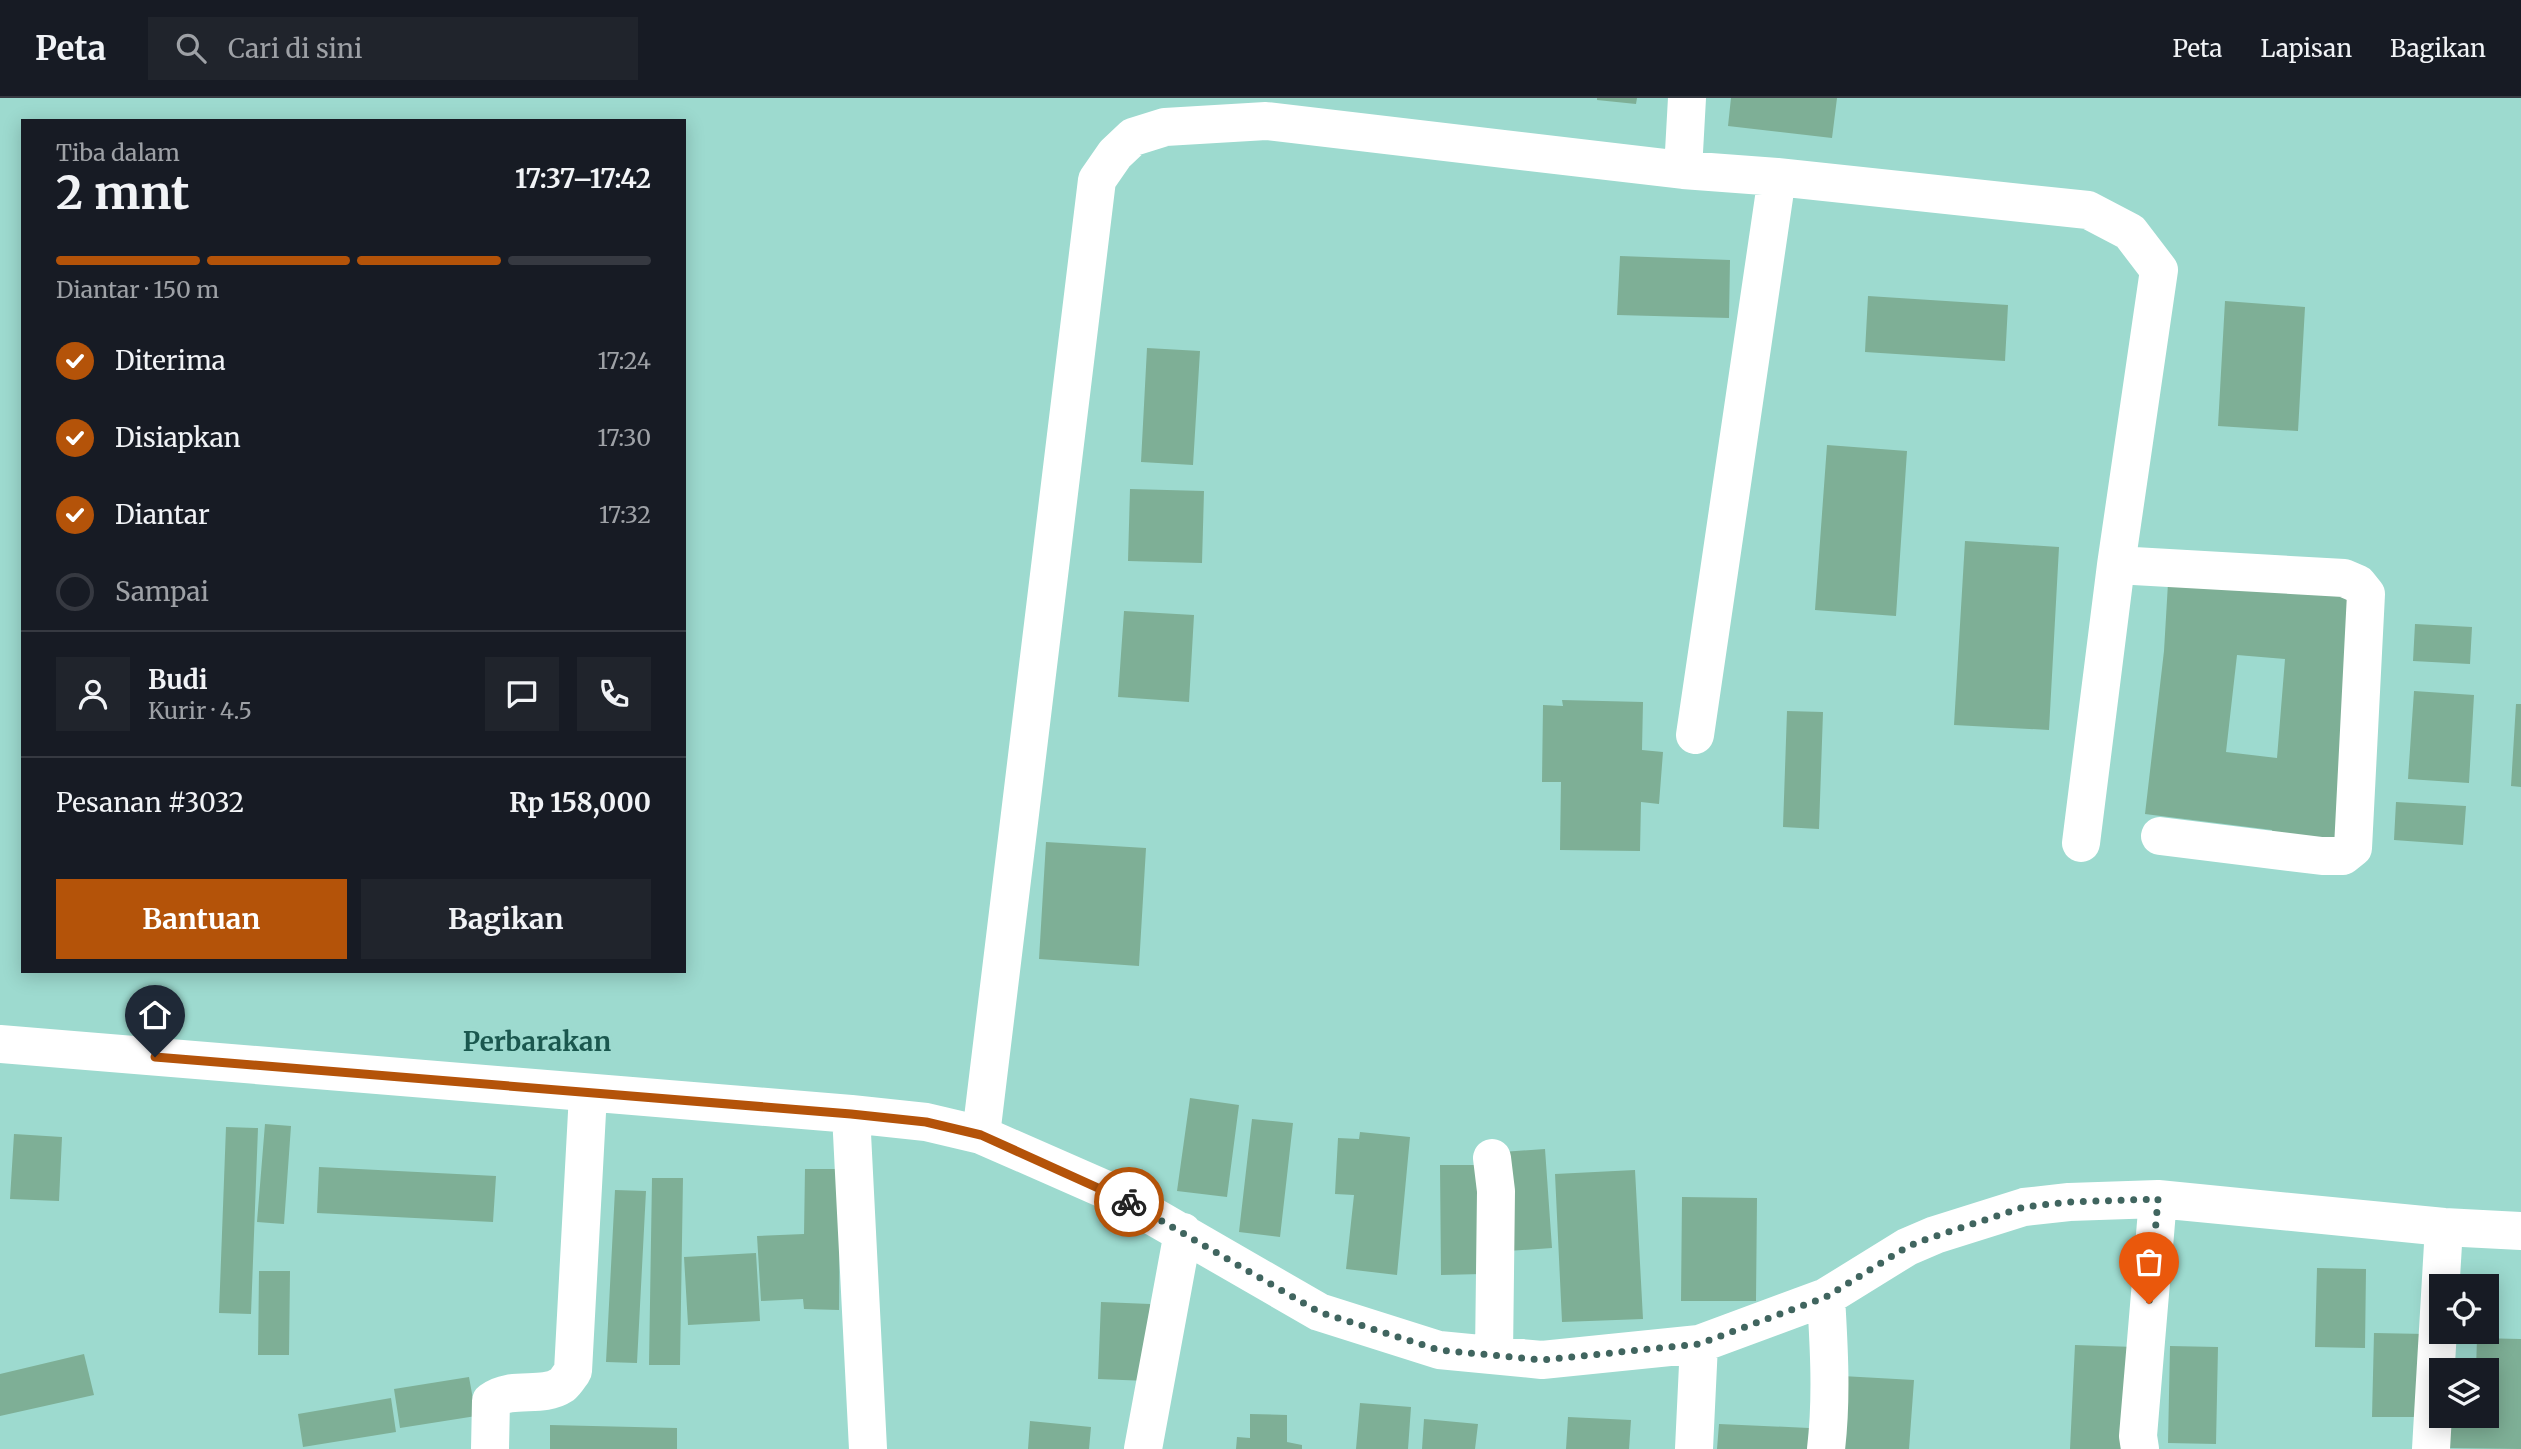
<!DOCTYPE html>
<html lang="id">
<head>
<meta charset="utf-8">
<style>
  body { margin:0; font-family:Merriweather,serif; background:#20242c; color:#f1f3f6; height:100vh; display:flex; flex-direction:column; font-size:26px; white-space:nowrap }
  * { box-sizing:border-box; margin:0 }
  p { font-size:23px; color:#9ea1a6 }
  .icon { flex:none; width:38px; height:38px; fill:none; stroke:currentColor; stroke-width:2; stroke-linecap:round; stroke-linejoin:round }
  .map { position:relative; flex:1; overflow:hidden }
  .side { position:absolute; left:21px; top:21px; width:665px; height:854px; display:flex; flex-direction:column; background:#171b24; border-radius:0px; box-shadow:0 4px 18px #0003 }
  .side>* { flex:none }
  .buttons { position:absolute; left:2429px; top:1176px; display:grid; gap:14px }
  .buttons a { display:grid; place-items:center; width:70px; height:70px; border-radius:0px; background:#171b24; box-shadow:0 4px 18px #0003; font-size:35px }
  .pin { position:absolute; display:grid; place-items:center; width:60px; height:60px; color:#fff; margin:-72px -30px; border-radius:50% 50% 50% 0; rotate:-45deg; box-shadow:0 0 7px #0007 }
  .pin .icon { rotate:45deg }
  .courier { position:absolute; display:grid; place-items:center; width:70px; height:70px; margin:-35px; border:5px solid #b45309; border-radius:50%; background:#fff; color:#222; box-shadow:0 2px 9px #0007 }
  .overview em { font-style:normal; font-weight:700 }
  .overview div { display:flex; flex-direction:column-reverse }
  .overview { display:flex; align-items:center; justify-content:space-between; height:119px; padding:0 35px }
  h1 { font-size:46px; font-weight:700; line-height:52px }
  .bar { display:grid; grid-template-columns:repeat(4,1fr); gap:10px 7px; align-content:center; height:84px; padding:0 35px }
  .bar i { height:9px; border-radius:5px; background:#363941 }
  .bar .on { background:#b45309 }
  .bar p { grid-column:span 4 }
  .line { display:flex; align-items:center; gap:18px; padding:0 35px; border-top:2px solid #363941 }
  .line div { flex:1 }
  .round { display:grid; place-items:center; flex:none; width:74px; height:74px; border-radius:0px; background:#20242c }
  ol { padding:0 35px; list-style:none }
  li { display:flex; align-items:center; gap:21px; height:77px }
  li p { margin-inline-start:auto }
  li .icon { padding:7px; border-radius:50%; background:#b45309; color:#fff; stroke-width:4 }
  li:last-child { color:#9ea1a6 }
  li i { width:38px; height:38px; border:4px solid #363941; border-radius:50% }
  .cta { display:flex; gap:14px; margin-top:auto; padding:14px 35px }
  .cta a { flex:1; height:80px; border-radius:0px; background:#b45309; color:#fff; font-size:28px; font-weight:700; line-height:80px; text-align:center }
  .cta a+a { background:#20242c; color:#f1f3f6 }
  header { display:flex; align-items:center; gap:42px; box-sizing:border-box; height:98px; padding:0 35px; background:#171b24; border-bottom:2px solid #363941 }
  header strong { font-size:33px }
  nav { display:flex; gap:38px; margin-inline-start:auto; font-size:24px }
  .search { width:490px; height:63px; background:#20242c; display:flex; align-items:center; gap:18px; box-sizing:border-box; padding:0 24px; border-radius:0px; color:#9ea1a6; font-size:26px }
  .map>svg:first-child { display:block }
  .building { fill:#7eaf96; fill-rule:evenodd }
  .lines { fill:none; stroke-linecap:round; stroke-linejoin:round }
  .minor { stroke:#fff; stroke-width:38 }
  .done { stroke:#40655f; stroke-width:7; stroke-dasharray:0 12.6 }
  .route { stroke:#b45309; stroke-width:9 }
  .labels { text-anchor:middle; stroke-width:7; stroke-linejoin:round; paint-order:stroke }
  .quarter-label { font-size:26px; font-weight:bold; fill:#1a574e; stroke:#9ddacf }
</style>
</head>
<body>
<header>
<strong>Peta</strong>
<div class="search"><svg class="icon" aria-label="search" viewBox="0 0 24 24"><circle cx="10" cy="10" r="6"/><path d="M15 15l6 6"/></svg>Cari di sini</div>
<nav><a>Peta</a><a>Lapisan</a><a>Bagikan</a></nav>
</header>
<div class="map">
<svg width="2521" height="1351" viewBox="0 0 2521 1351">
  <rect width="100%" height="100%" fill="#9ddacf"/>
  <path class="building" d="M1597,0H1637L1636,6L1597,2Z
    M1731,0H1837L1832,40L1728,28Z
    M1620,158L1730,162L1729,220L1617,217Z
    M1868,198L2008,207L2005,263L1865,254Z
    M2225,203L2305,209L2298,333L2218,328Z
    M1147,250L1200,253L1193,367L1141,364Z
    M1827,347L1907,353L1896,518L1815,512Z
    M1130,391L1204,393L1202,465L1128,463Z
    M1965,443L2059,449L2049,632L1954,627Z
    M2168,485L2357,497L2340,742L2272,736V732L2145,716L2164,553ZM2237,557L2285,561L2277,660L2226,654Z
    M1124,513L1194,517L1189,604L1118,599Z
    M2415,526L2472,529L2470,566L2413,563Z
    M2414,593L2474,597L2469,685L2408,681Z
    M1562,602L1643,604L1642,652L1663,654L1659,706L1641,704L1640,753L1560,752L1561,684H1542L1543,607L1563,608Z
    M2516,606H2521V689L2511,688Z
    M1787,613L1823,614L1819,731L1783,729Z
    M2396,704L2466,708L2463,747L2394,742Z
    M1046,744L1146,750L1139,868L1039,861Z
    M1190,1000L1239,1007L1227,1099L1177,1093Z
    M1252,1021L1293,1025L1280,1139L1239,1134Z
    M265,1026L291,1028L284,1126L257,1124Z
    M226,1029L258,1030L251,1216L219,1215Z
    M1360,1034L1410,1039L1397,1177L1346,1171L1354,1097L1335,1096L1338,1040L1359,1041Z
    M14,1036L62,1039L59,1103L10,1101Z
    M1545,1051L1552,1150L1508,1153L1502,1054Z
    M1440,1067H1482V1176L1441,1177Z
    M319,1069L496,1078L493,1124L317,1115Z
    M805,1071H840L839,1212L804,1211L803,1201L761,1203L757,1138L804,1136Z
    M1635,1072L1643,1221L1562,1224L1555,1076Z
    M652,1080H683L680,1267H649Z
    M615,1092L646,1093L637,1265L606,1264Z
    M1682,1099L1757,1100L1756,1203H1681Z
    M756,1155L760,1223L688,1227L684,1159Z
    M2317,1170L2366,1171L2365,1250L2315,1249Z
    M259,1173H290L289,1257H258Z
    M1101,1204L1150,1206L1148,1283L1098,1281Z
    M2374,1235L2426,1236L2425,1319H2372Z
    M2477,1240L2521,1241V1351L2449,1350V1318H2487V1272H2476Z
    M2075,1247L2135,1249L2130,1351H2070Z
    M2170,1248L2218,1249L2216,1346L2168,1345Z
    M84,1256L94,1297L0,1318V1276Z
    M1842,1278L1914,1282L1909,1351H1838Z
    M469,1279L476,1318L400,1330L394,1291Z
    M391,1300L396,1334L303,1349L298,1316Z
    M1360,1305L1411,1309L1408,1351H1356Z
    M1250,1316L1287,1317V1344L1302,1347V1351H1236L1237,1339L1250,1340Z
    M1568,1319L1631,1322L1629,1351H1566Z
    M1424,1321L1478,1326L1475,1351H1422Z
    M1030,1323L1091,1329L1089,1351H1028Z
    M1719,1326L1809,1330L1808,1351H1717Z
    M550,1327L677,1330V1351H550Z"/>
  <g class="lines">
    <path class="minor" d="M1683,72L1687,0
      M2116,467L2344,480L2358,486L2366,496L2353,750L2343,758H2322L2160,738
      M1695,637L1777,79
      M0,946L851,1016L926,1024L981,1037L1111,1094L1319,1214L1439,1252L1542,1262L1699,1246L1826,1199L1907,1149L1935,1137L2024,1109L2069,1104L2158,1101L2444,1129L2521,1133
      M851,1016L868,1351
      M981,1037L1097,82L1115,56L1133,39L1165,29L1266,23L1683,72L1777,79L2088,112L2130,134L2159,172L2116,467L2081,745
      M1492,1060L1496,1093L1494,1257
      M490,1351L491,1303C513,1287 541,1301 562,1287C566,1284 570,1277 573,1273L588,996
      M1143,1351L1183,1134
      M1694,1351L1699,1246
      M1826,1351C1832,1301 1829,1249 1826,1199
      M2140,1351L2138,1338L2158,1101
      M2431,1351L2444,1129"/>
  </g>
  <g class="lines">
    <path class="done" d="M1129,1104L1319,1214L1439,1252L1542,1262L1699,1246L1826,1199L1907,1149L1921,1143L2024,1109L2069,1104L2158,1101L2149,1206"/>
    <path class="route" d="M155,959L851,1016L926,1024L981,1037L1129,1104"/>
  </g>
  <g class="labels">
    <g class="quarter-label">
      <text x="537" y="953">Perbarakan</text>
    </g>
  </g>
</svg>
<div class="buttons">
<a><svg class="icon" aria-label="locate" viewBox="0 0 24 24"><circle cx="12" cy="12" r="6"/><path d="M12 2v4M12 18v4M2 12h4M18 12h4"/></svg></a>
<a><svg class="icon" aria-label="layers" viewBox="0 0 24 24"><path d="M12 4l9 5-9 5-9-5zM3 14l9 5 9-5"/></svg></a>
</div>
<div class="pin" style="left:2149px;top:1206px;background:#ea580c"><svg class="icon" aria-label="bag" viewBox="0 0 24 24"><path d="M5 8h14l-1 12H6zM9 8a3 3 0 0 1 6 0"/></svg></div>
<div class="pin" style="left:155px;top:959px;background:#1f2937"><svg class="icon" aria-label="home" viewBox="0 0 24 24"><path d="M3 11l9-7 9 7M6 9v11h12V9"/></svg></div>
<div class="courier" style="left:1129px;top:1104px"><svg class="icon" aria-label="bike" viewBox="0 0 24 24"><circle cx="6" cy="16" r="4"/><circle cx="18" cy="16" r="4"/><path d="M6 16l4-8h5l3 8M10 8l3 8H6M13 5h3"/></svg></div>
<section class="side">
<div class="overview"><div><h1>2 mnt</h1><p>Tiba dalam</p></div><em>17:37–17:42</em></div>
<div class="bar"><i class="on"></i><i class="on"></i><i class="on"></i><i></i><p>Diantar · 150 m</p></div>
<ol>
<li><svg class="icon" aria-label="check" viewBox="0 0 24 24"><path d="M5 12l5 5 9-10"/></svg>Diterima<p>17:24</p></li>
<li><svg class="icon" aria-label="check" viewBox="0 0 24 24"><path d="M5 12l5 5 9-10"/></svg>Disiapkan<p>17:30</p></li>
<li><svg class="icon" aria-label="check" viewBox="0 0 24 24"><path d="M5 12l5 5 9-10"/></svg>Diantar<p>17:32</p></li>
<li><i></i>Sampai</li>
</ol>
<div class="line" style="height:126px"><a class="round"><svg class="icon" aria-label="person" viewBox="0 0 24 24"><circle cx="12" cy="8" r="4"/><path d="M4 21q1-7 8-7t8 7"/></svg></a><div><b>Budi</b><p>Kurir · 4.5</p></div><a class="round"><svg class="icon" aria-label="chat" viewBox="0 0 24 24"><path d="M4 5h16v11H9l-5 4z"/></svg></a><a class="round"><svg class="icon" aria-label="phone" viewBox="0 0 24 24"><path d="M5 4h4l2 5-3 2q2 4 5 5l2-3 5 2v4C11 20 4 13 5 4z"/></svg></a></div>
<div class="line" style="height:91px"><div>Pesanan #3032</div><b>Rp 158,000</b></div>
<div class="cta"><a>Bantuan</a><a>Bagikan</a></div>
</section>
</div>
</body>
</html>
